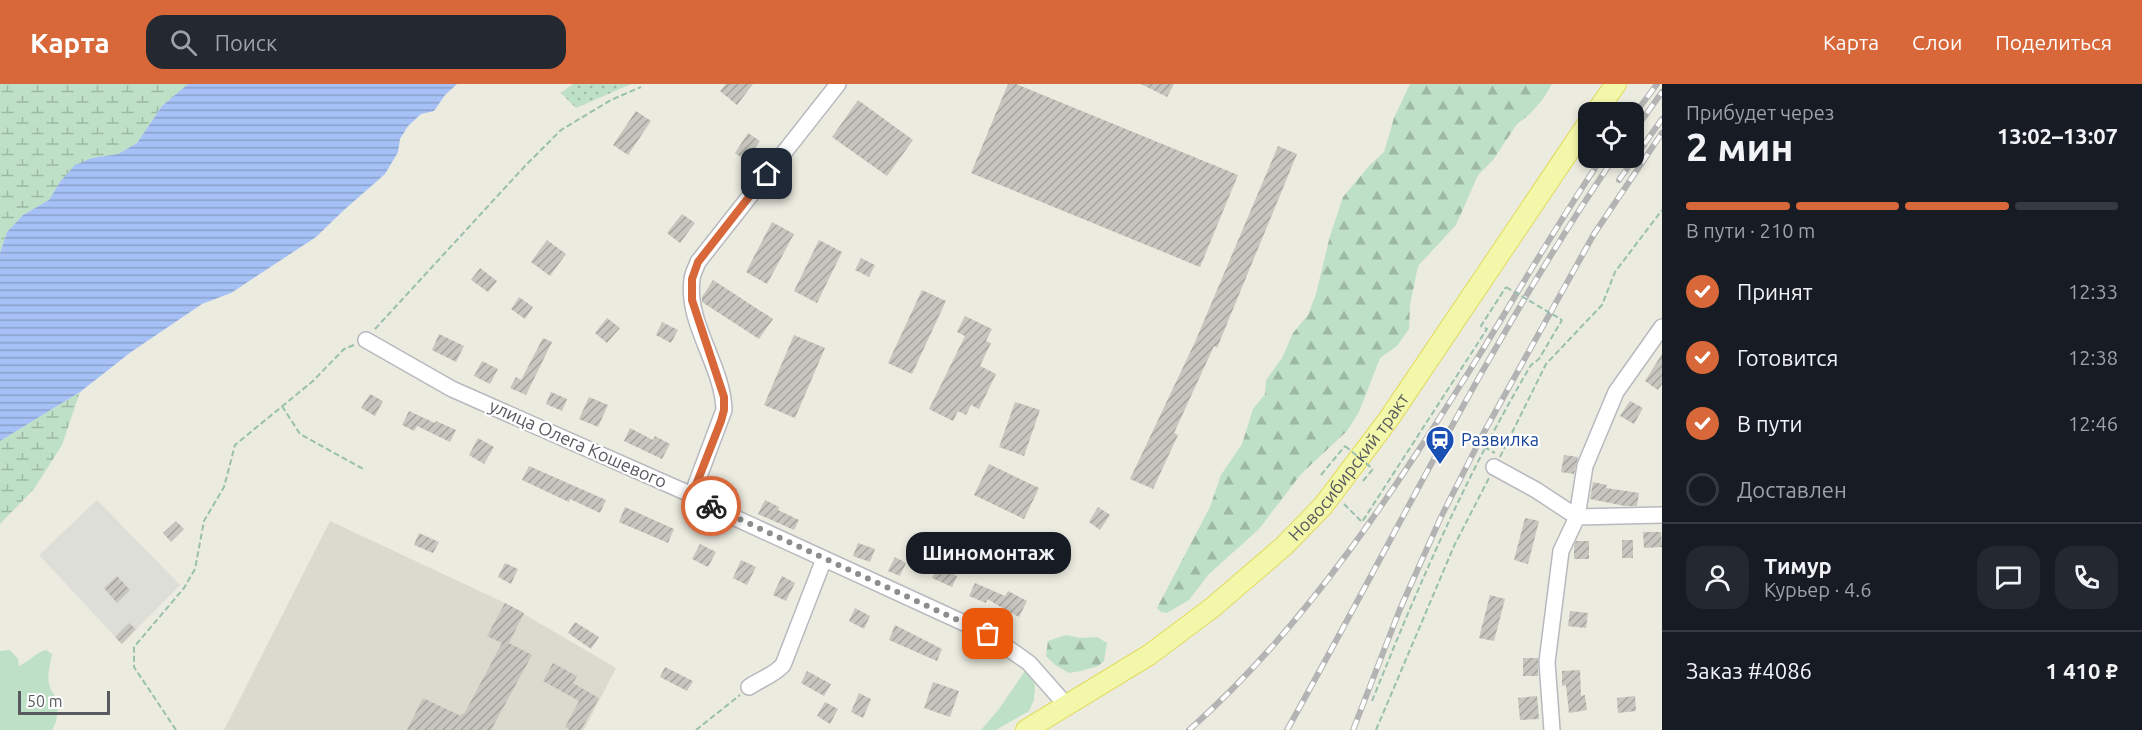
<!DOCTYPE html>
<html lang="ru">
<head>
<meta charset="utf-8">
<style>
  body { margin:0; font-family:Ubuntu,sans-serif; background:#242831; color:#f1f3f6; height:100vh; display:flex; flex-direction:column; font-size:22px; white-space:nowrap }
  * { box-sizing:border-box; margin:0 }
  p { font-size:20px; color:#9ea1a6 }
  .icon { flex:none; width:33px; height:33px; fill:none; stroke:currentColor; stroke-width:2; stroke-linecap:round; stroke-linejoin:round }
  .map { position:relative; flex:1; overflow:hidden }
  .panel { display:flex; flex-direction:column; background:#171b24; width:480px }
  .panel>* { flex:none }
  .buttons { position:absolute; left:1578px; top:18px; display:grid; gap:12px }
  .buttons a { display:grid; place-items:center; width:66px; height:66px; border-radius:12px; background:#171b24; box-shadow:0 3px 9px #0003; font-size:30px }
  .scale { position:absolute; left:18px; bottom:15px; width:92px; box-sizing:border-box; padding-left:6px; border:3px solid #595a60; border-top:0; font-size:16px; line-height:21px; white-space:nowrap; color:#595a60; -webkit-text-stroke:4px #fff; paint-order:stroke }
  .pin { position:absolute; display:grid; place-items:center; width:51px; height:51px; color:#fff; margin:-26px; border-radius:12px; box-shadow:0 3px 9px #0006 }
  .courier { position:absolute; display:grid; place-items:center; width:60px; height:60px; margin:-30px; border:4px solid #d86839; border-radius:50%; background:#fff; color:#222; box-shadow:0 2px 8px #0007 }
  .bubble { position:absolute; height:42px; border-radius:18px; background:#171b24; box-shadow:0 3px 9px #0003; font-size:20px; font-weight:700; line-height:42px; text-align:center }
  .overview em { font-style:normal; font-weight:700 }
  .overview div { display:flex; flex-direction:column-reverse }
  .overview { display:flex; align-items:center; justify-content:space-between; height:102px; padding:0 24px }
  h1 { font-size:39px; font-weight:700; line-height:45px }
  .bar { display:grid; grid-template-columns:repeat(4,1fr); gap:9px 6px; align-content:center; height:72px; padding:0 24px }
  .bar i { height:8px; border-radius:4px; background:#363941 }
  .bar .current { background:#d86839 }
  .bar p { grid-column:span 4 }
  .line { display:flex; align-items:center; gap:15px; padding:0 24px; border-top:2px solid #363941 }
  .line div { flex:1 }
  .round { display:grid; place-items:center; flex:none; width:63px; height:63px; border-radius:18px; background:#242831 }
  ol { padding:0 24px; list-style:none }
  li { display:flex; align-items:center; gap:18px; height:66px }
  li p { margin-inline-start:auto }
  li .icon { padding:6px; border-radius:50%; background:#d86839; color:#fff; stroke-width:4 }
  li:last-child { color:#9ea1a6 }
  li i { width:33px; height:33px; border:3px solid #363941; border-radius:50% }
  header { display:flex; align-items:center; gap:36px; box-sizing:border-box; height:84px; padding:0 30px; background:#d86839; color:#fff }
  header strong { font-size:28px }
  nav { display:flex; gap:33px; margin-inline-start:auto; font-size:21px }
  .search { width:420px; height:54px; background:#242831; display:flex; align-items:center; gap:15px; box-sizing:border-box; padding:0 21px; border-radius:18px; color:#9ea1a6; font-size:22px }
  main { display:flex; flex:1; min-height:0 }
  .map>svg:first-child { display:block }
  .industrial { fill:#deded8 }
  .education { fill:#dadacf }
  .green { fill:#bee0c6 }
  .forest { fill:url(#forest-firs) }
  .wetland { fill:url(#wetland-marsh) }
  .garden { fill:url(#garden-dots) }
  .water { fill:url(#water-rules) }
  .building { fill:url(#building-hatch) }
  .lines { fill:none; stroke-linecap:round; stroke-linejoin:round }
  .minor-casing { stroke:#b8b9be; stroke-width:18 }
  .major-casing { stroke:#e3db61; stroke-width:22 }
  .path { stroke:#99c0ad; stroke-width:2; stroke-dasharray:6 3; stroke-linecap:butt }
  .minor { stroke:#fff; stroke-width:15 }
  .major { stroke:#f2f7a9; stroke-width:20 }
  .rail-casing { stroke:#b3b3b4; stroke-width:6 }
  .rail { stroke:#fff; stroke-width:4; stroke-dasharray:11; stroke-linecap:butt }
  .path-bridge { stroke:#99c0ad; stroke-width:2; stroke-dasharray:6 3; stroke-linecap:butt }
  .done { stroke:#8c8d8d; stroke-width:6; stroke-dasharray:0 10.8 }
  .route { stroke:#d86839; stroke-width:8 }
  .labels { text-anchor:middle; stroke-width:4.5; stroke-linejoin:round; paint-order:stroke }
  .transit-label { font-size:18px; fill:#164399; stroke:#fff; text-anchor:start }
  .street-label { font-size:18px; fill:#595a60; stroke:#fff }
</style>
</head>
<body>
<header>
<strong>Карта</strong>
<div class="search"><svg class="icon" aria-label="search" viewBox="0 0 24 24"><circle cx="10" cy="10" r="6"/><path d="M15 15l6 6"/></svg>Поиск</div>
<nav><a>Карта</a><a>Слои</a><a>Поделиться</a></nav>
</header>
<main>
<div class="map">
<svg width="1662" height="646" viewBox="0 0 1662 646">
  <defs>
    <pattern id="forest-firs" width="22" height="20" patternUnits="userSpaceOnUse" patternTransform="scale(1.5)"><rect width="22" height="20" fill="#bee0c6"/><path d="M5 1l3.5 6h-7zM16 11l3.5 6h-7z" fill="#9db9a4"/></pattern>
    <pattern id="wetland-marsh" width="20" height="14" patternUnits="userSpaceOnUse" patternTransform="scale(1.5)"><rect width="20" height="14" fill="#bee0c6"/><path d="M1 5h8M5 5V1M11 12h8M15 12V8" fill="none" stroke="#9db9a4"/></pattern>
    <pattern id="garden-dots" width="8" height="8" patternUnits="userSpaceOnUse" patternTransform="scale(1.5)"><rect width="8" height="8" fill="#bee0c6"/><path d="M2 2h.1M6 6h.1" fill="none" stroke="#9db9a4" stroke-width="1.8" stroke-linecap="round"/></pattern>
    <pattern id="water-rules" width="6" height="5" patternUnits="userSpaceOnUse" patternTransform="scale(1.5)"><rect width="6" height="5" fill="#a5c1f6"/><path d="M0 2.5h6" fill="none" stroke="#89a0cb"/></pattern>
    <pattern id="building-hatch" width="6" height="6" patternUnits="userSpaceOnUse" patternTransform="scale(1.5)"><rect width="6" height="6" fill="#c6c5be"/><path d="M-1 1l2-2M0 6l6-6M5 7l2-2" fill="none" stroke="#a4a39e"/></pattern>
  </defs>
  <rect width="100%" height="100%" fill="#ebebe0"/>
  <path class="industrial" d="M97,416L180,501L122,560L39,471Z"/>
  <path class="education" d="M330,437L505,519L616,584L584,646H224Z"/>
  <path class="green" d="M10,566L18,575L19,582C30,577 35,569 46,566L52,570C48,591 44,600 59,617L56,638L52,646H0V567Z
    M1025,587L1035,600L1034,616L1029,627L996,646H981L999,625Z"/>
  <path class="forest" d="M1410,0H1552L1543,15L1530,30L1517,40L1493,76L1478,91L1456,141L1418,182L1410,221L1409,245L1397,262L1380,274L1359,328L1347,347L1301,390L1259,445L1209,490L1189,516L1167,529L1161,528L1157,524L1210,423L1221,391L1242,360L1253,325L1265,310L1266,296L1282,274L1293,249L1308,231L1316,210L1330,152L1343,113L1369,82L1384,68L1394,34Z
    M1066,551L1081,554L1097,553L1107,559L1104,577L1098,582L1081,587L1069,589L1055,581L1046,572L1048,557Z"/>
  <path class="wetland" d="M0,0H188L162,22L137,59L118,70L92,74L60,98L49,116L23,131L7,148L0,169Z
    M80,308L62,361L34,405L0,440V357Z"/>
  <path class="garden" d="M573,0H631L576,24L561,9Z"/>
  <path class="water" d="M188,0H457L445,11L434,27L421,30L408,42L400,55L398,68L385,90L344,126L316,153L231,209L202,220L131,268L80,308L0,357V169L7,148L23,131L49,116L60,98L75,81L92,74L118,70L137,59L162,22Z"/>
  <path class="building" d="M726,0H753L737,21L720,7Z
    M1008,0H1016L1238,91L1200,183L971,89Z
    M1141,0H1174L1167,13Z
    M858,16L913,56L887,92L832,53Z
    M636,27L651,37L628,71L613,61Z
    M748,49L760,57L746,77L735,69Z
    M1278,62L1297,70L1217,264L1214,262L1174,349L1178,351L1153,405L1130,395L1195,258Z
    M682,130L695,139L680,159L667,149Z
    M772,138L794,150L767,200L746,188Z
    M547,156L566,170L550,192L531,178Z
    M819,156L842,168L817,219L794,207Z
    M861,174L875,181L869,193L855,186Z
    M480,184L497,197L488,208L471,196Z
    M713,196L773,235L759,255L702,218V213Z
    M922,206L946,217L912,290L888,279Z
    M519,213L533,223L525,235L511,225Z
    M965,232L992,245L986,257L991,259L980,282L996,290L979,325L971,321L966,331L958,327L953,337L929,325L965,252L957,248Z
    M607,234L620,244L607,259L595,249Z
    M662,238L678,246L671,259L656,251Z
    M439,250L464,262L456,278L432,266Z
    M794,251L825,264L795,334L764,321Z
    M543,254L552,258L526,311L510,304L516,293L521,296Z
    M1662,270V300L1658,306L1645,297Z
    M482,277L498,285L490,300L474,292Z
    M551,308L567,315L562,327L546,320Z
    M370,310L383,317L375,332L361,324Z
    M589,313L608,321L598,343L579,335Z
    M1630,317L1643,324L1634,340L1620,332Z
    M1015,318L1040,326L1024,372L999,363Z
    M409,327L435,339L436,337L456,346L450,358L417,342L414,347L402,341Z
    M630,344L653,356L655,352L670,360L662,375L624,357Z
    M478,354L494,363L484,380L469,371Z
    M1564,371L1578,373L1574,390L1561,388Z
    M989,380L1039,404L1024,435L974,411Z
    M529,382L606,416L600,429L570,415L569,418L522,396Z
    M722,398L737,405L731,418L716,411Z
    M1593,398L1607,401L1606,404L1639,409L1637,422H1625L1590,415Z
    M765,416L779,423L778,426L799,436L794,446L758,430Z
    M625,423L674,445L668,459L619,438Z
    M1098,423L1110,431L1100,446L1089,438Z
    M1525,434L1539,437L1528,480L1514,476Z
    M176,437L184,445L171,458L163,449Z
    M1643,448H1661L1662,463L1644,464Z
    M419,449L439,458L433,469L414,461Z
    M1622,456H1633V474H1622Z
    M1576,457H1589V475H1574V462Z
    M858,459L875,465L870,478L853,472Z
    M700,460L716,468L708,483L692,475Z
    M895,473L906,479L900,492L888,487Z
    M741,476L756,483L747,501L733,494Z
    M505,479L518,485L511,500L498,493Z
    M938,482L957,492L952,503L932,494Z
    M117,492L130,506L117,519L104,504Z
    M782,492L795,499L786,517L773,511Z
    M975,499L1005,512L1008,507L1027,517L1019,533L987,515L986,519L969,512Z
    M1490,511L1505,515L1494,557L1479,554Z
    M505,519L524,529L509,559L532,571L491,646H407L423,614L461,632L462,629L464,630L502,559L487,552Z
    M855,524L870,532L864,545L849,537Z
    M1570,527L1588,529L1586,544L1568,542Z
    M575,538L599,553L591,565L568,549Z
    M129,539L136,545L122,560L115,553Z
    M895,541L942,565L937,577L889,556Z
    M1523,574H1538V592H1523Z
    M553,579L577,592L573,599L599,614L581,646H570L565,643L579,617L543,597Z
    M665,583L693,597L687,607L660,593Z
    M1580,586L1581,612L1585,611L1587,626L1569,629L1566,601L1562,602V587Z
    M807,587L831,600L824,612L801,599Z
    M933,598L959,607L950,633L924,624Z
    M859,609L871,615L863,634L851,628Z
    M1537,612L1539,635L1520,636L1518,614Z
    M1635,612L1636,627L1618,629L1617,614Z
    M825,618L838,625L830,640L817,632Z"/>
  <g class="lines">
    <g class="minor-casing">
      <path id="minor" d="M366,256L452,305L692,411L718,426L988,550L1029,579L1067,622
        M1494,383L1536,406L1577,433L1662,431
        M692,411L724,326C723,282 686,239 692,196C692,190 696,184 698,178L838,0
        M749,603C761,595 774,591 783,581L824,475
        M1552,646L1547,578L1561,467L1577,433L1585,382L1616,308L1662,243"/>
    </g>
    <g class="major-casing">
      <g id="major">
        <path d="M1596,28L1616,0"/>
        <path id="s1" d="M1026,646L1149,571L1213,523L1284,462L1323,422L1388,336L1588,39"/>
      </g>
    </g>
    <path class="path" d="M375,245L525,82L561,46L611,16L641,3
      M282,322L300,350L365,386
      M1484,363L1495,369
      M1500,373L1546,280L1602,221L1615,188L1662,126
      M1321,391L1345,362
      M1363,397L1373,385
      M1344,420L1362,438L1487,245L1481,242L1506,203
      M1372,617C1419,500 1466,391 1531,281L1539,275L1562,236
      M176,646L134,583V563L184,504L195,485L204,437L224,403L235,361L313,297L344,265L354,261
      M696,646L740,611
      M1376,646L1454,462L1489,394"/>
    <use href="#minor" class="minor"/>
    <use href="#major" class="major"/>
    <g class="rail-casing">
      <path id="rail" d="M1634,31L1657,0
        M1634,47L1662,8
        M1619,96L1662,35
        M1189,646C1308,541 1396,404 1480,270C1520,205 1558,138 1602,74
        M1287,646C1394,455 1490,255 1614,74
        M1353,646L1400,525L1441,433L1483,350L1594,150L1662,49"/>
    </g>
    <use href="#rail" class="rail"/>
    <path class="path-bridge" d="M1506,203L1562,236
      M1345,362L1373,385"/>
  </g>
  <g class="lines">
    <path class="done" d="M711,422L988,550"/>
    <path class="route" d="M711,422L692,411L721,337L724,326V313L692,216V195L698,178L767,90"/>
  </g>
  <defs>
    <g id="station-pin" transform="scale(1.5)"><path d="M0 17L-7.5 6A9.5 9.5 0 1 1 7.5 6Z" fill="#1a4fb4" stroke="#fff"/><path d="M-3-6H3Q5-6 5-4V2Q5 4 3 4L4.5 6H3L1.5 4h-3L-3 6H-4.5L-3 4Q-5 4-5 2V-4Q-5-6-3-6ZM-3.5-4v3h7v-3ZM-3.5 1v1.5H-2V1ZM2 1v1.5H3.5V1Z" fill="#fff"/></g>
  </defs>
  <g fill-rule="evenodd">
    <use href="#station-pin" x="1440" y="356"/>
  </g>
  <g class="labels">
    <g class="transit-label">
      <text x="1461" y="362">Развилка</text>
    </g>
    <g class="street-label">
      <text transform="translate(578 360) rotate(24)" y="6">улица Олега Кошевого</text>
      <text dy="6" stroke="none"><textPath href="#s1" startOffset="420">Новосибирский тракт</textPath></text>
    </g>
  </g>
</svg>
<div class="buttons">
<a><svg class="icon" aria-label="locate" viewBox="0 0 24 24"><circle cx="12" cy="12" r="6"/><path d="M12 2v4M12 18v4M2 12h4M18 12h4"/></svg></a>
</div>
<div class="scale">50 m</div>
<div class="pin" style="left:988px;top:550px;background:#ea580c"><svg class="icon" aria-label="bag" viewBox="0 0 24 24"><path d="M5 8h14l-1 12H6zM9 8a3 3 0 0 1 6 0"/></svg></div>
<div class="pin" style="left:767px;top:90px;background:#1f2937"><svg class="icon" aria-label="home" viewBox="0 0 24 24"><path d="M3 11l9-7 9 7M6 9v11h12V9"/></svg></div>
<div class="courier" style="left:711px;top:422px"><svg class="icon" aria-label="bike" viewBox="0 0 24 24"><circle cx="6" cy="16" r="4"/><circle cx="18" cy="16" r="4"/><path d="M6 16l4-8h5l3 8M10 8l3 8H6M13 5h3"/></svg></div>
<div class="bubble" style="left:906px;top:448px;width:165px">Шиномонтаж</div>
</div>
<section class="panel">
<div class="overview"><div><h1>2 мин</h1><p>Прибудет через</p></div><em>13:02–13:07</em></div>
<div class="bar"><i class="current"></i><i class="current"></i><i class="current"></i><i></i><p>В пути · 210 m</p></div>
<ol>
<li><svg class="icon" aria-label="check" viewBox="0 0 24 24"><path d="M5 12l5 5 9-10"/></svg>Принят<p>12:33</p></li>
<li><svg class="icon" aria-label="check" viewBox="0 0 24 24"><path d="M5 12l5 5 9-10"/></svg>Готовится<p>12:38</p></li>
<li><svg class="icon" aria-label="check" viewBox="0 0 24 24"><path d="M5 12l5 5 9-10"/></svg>В пути<p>12:46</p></li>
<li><i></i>Доставлен</li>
</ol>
<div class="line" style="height:108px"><a class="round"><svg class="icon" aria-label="person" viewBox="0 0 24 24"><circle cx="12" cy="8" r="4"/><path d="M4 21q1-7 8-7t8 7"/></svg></a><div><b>Тимур</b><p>Курьер · 4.6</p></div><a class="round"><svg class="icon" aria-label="chat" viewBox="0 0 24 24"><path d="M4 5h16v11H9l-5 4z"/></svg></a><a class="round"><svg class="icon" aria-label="phone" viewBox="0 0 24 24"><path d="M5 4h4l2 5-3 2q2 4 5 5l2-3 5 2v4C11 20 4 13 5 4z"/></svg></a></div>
<div class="line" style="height:78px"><div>Заказ #4086</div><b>1 410 ₽</b></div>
</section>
</main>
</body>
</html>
